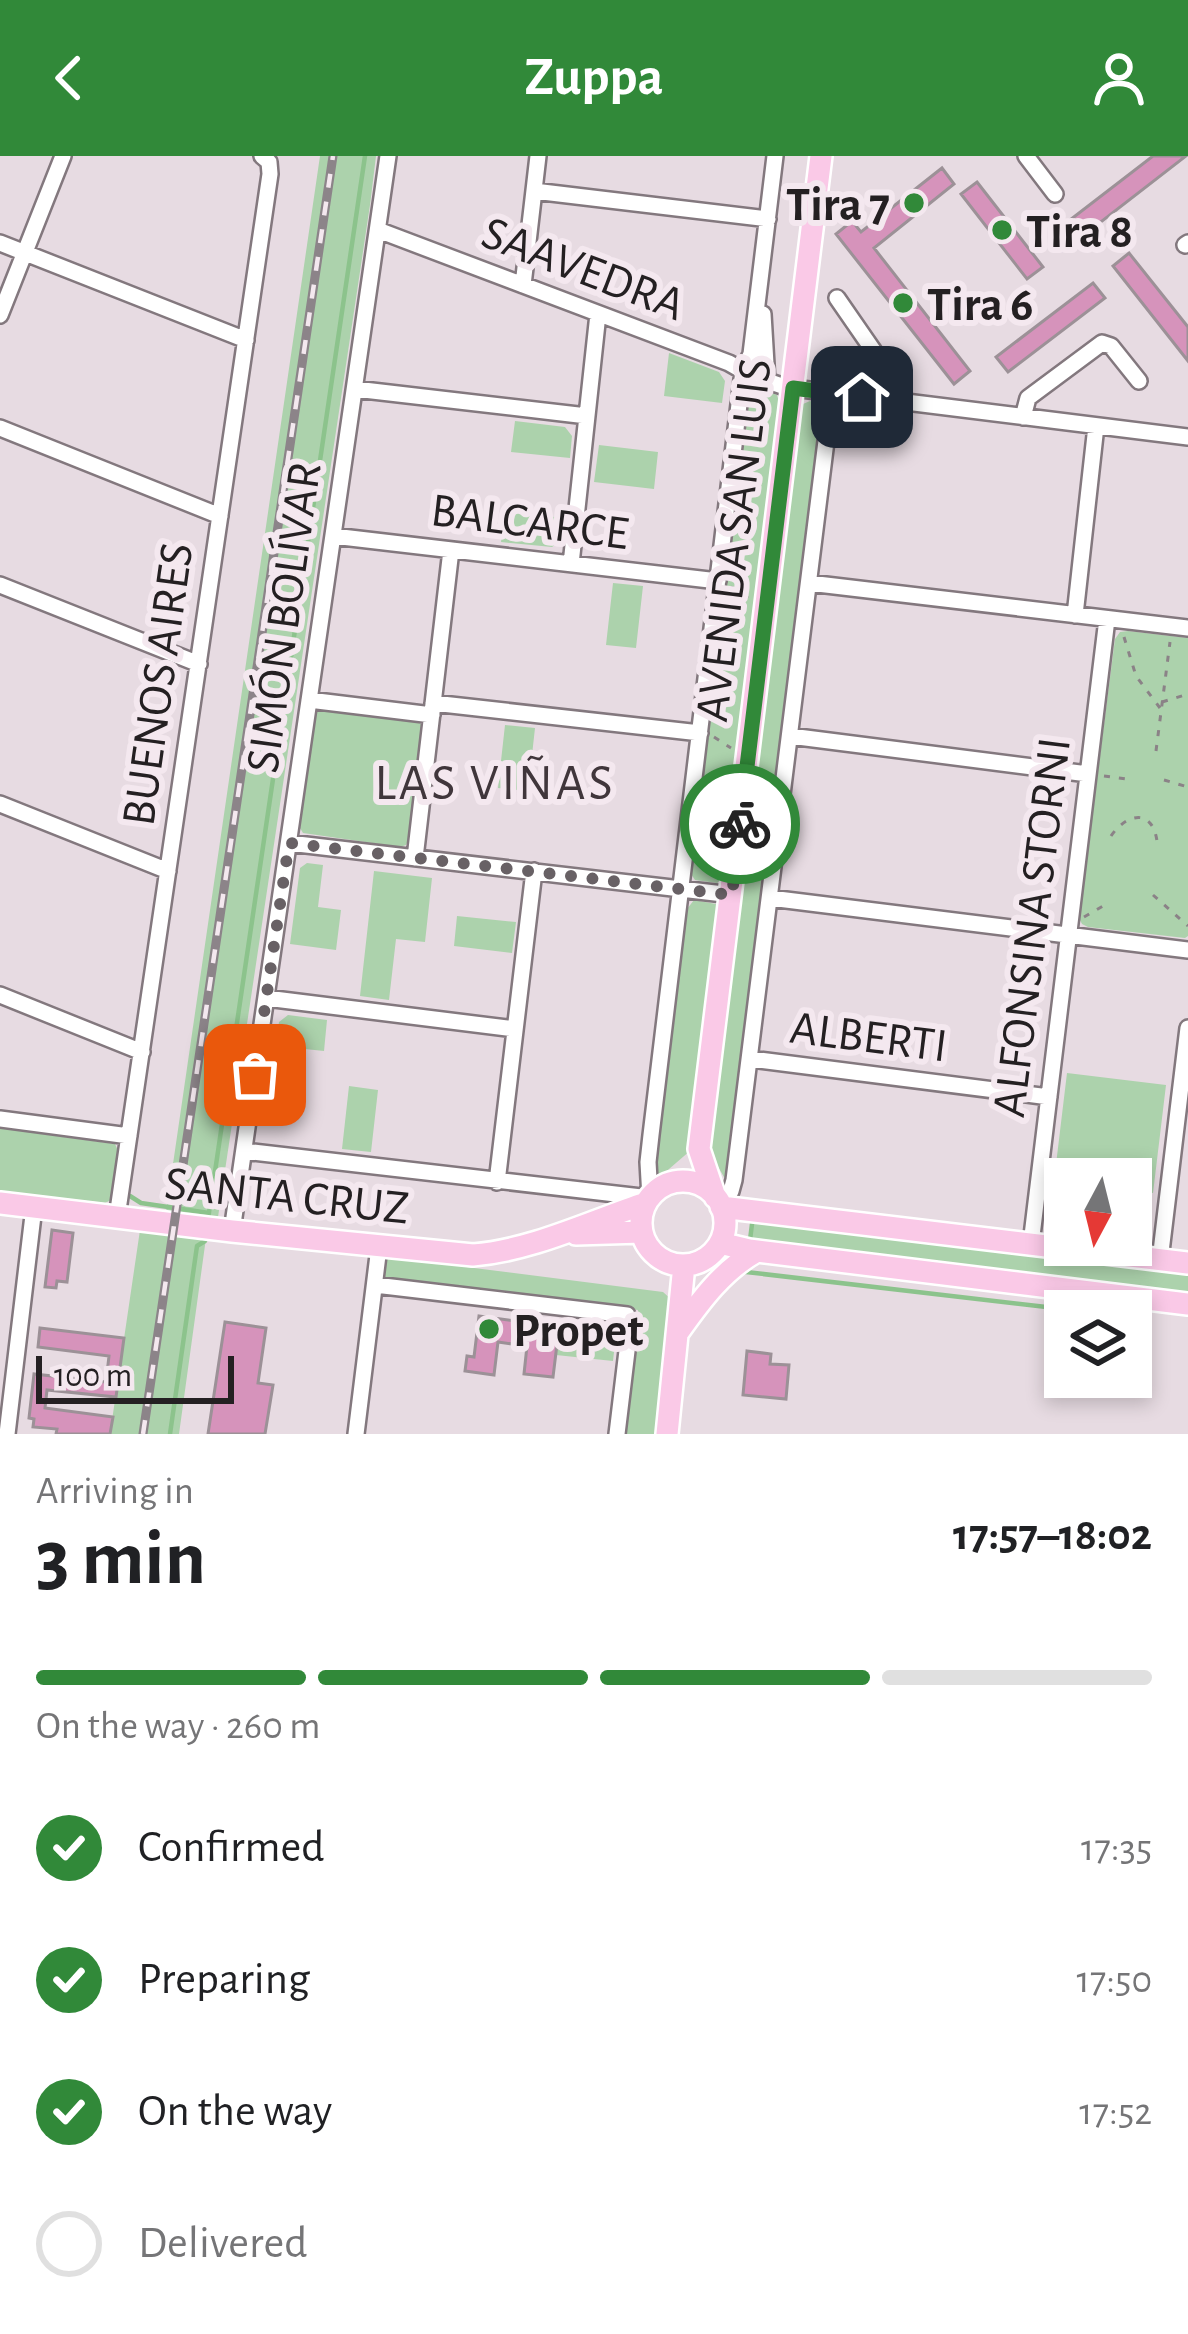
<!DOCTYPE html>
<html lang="en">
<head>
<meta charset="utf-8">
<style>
  body { margin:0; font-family:"Alegreya Sans",sans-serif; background:#f6f6f6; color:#202124; height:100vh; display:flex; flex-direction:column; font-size:45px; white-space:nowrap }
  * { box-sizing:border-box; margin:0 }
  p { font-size:39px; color:#757577 }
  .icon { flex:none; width:66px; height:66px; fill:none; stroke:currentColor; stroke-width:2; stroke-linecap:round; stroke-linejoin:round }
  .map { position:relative; height:1278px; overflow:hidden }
  .drawer { display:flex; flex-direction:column; background:#fff; flex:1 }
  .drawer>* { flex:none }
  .needle { width:78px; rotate:187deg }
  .tools { position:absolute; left:1044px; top:1002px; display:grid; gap:24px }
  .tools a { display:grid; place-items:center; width:108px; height:108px; border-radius:0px; background:#fff; box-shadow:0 6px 18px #0003; font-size:60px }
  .scale { position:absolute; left:36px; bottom:30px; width:198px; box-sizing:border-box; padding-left:12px; border:6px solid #242022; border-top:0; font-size:33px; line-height:42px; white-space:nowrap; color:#242022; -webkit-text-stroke:9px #f4e8ef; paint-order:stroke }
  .pin { position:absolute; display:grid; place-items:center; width:102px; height:102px; color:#fff; margin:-51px; border-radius:24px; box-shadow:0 6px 18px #0006 }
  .courier { position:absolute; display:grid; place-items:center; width:120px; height:120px; margin:-60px; border:9px solid #318939; border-radius:50%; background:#fff; color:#222; box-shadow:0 3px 15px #0007 }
  .summary em { font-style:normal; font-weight:600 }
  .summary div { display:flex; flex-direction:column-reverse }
  .summary { display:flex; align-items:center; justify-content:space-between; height:204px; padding:0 36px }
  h1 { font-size:78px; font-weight:600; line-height:90px }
  .bar { display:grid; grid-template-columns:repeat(4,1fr); gap:18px 12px; align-content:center; height:144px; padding:0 36px }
  .bar i { height:15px; border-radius:9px; background:#e0e0e0 }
  .bar .active { background:#318939 }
  .bar p { grid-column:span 4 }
  ol { padding:0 36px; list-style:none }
  li { display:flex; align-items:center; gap:36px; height:132px }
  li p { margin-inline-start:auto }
  li .icon { padding:12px; border-radius:50%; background:#318939; color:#fff; stroke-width:4 }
  li:last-child { color:#757577 }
  li i { width:66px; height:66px; border:6px solid #e0e0e0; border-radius:50% }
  header { display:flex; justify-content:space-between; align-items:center; height:156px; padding:0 36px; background:#318939; color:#fff; font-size:54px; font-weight:600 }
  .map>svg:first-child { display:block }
  .green { fill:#acd2ac }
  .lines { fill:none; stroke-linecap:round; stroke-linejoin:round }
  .stream { stroke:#8cc38c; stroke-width:4.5 }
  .building { fill:#d693bb; stroke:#9c9197; stroke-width:3 }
  .minor-casing { stroke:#83787e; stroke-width:20 }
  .major-casing { stroke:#fff; stroke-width:26 }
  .path { stroke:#8b8287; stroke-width:3; stroke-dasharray:6 9; stroke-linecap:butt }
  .minor { stroke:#fff; stroke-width:15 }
  .major { stroke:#fac9e7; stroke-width:21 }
  .rail-casing { stroke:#8c8489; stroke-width:9 }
  .rail { stroke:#f4e8ef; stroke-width:4.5; stroke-dasharray:14; stroke-linecap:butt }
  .done { stroke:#686165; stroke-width:12; stroke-dasharray:0 21.6 }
  .route { stroke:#318939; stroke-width:15 }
  .poi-dot { fill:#318939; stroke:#f4e8ef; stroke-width:4.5 }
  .labels { text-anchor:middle; stroke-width:12; stroke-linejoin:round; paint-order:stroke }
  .poi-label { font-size:48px; font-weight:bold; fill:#242022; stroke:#f4e8ef; text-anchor:start }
  .street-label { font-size:48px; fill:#242022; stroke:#f4e8ef }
  .neighbourhood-label { font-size:51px; letter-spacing:3px; fill:#40363b; stroke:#f4e8ef }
</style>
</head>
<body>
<header><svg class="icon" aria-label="back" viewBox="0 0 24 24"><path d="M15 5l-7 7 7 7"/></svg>Zuppa<svg class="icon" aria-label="person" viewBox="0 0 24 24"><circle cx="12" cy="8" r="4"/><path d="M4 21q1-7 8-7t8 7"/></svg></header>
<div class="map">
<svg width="1188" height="1278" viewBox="0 0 1188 1278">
  <rect width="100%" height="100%" fill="#e7dbe2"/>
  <path class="green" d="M320,0H376L370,49L218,1061L166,1056Z
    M669,197L719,216L725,225L722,247L664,240Z
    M758,232L777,239L780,249L722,724L717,727L695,724L691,718L748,238L751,233Z
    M810,245L820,249L823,257L728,1028L709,995L800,254L803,248Z
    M853,258L902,264L899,289L842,283L844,265Z
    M515,265L565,271L572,280L570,302L511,296Z
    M599,289L658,296L654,333L594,326Z
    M505,355L563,362L560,385L552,391L501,386Z
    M613,427L643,430L636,492L606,489Z
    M1128,475L1188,482V780L1185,782L1088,771L1082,768L1079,762L1115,483L1120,476Z
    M323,555L416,565L421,568L422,576L410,681L406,689L400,691L303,677L300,672L314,561L316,556Z
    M505,569L535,572L528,635L498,632Z
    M307,707L323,709L318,751L341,754L336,794L290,788L300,712Z
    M374,715L432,722L425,786L396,783L389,844L360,840Z
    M694,744L716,748L719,758L691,994L654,1026L687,753Z
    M457,760L516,766L512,797L454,790Z
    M288,859L327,864L324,895L276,890L279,866Z
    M1067,917L1166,929L1153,1037L1131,1034V1023L1054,1025Z
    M349,930L378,934L371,996L342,993Z
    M0,972L115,988L120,999L111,1044L105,1047L0,1035Z
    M753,1063L1188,1115V1141L750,1087Z
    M140,1074L206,1082L179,1278H110Z
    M372,1099L663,1136L672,1144L657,1278H625L638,1154L369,1122Z
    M559,1164L612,1170L616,1178L613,1205L556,1199Z"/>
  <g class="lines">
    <path class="stream" d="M130,1040L141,1047L209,1057
      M208,1063L365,0
      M750,1084L753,1060
      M747,1113L746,1116L1055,1152
      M1073,1154L1079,1155
      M170,1278L197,1090L205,1085L206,1080"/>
  </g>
  <path class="building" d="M1153,0H1186L1066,93L1053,77Z
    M942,12L954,28L874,92L970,215L954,228L836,78L852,65L861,76Z
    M977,26L1043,111L1027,123L961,38Z
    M1129,97L1188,171V205L1113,110Z
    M1093,127L1105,142L1008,216L996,201Z
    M52,1074L73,1077L67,1126L57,1125L56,1132L45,1131Z
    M479,1160L523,1166L521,1176L558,1180L553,1221L524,1218L527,1190L498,1186L494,1219L465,1215L467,1200L474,1201Z
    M225,1166L266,1172L258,1227L273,1229L265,1278H208Z
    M40,1172L124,1182L116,1241L47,1234L45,1252L113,1261L110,1278H56L57,1273L33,1271L34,1263L29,1262L34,1218L106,1226L109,1200L38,1191Z
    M747,1195L771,1198L770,1208L789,1209L786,1243L743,1239Z"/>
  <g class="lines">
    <g class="minor-casing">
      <path id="minor" d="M1026,0L1055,38
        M534,35L768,63
        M378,74L729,207L750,219L785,231L1188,281
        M0,87L246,184
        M1185,89L1188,87
        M523,129L538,0
        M837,142L893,223L892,245
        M763,158L767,225
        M0,159L63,0
        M355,233L587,260
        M1023,261L1028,242L1102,187L1111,190L1139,225
        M0,272L220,360
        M333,380L718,425
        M571,408L598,158
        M809,427L1188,472
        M0,429L199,508
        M1075,459L1096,270
        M309,544L432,559
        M433,547L700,577
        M790,580L1088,618
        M0,648L168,715
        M289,687L732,739
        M415,702L451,394
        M770,742L1188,794
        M0,839L142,896
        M266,842L515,873
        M751,903L1049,941
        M0,963L129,980
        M244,995L650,1042L648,1006L651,979L743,215L751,198L775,0
        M497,1026L534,715
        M721,1051L731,1035L734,1024L832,237
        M117,1061L270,18L269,6L262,0
        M232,1075L388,0
        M1031,1088L1107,463
        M1160,1104L1188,872
        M375,1129L627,1159L630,1170L617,1278
        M7,1278L34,1051
        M356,1278L379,1091"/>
    </g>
    <g class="major-casing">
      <path id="major" d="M641 1067a42 42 0 1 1 84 0a42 42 0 1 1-84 0Z
        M715,1041L699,993L821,0
        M0,1047L232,1075L473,1099C533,1094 589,1066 646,1047
        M721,1051L1188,1107
        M576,1078L642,1076
        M720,1087L749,1094L1188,1148
        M679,1175C701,1144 723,1114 757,1095
        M667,1278L684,1109"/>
    </g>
    <path class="path" d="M731,431L748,442
      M1124,481L1136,520L1160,552
      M1162,546L1188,538
      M714,581L731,592
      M1156,595L1170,486
      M1104,620L1126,623
      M1164,624L1188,631
      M1111,680C1126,658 1152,651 1157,685
      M1153,739L1188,770
      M1084,761L1103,750"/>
    <use href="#minor" class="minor"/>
    <use href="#major" class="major"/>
    <g class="rail-casing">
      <path id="rail" d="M143,1278L333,0"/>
    </g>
    <use href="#rail" class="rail"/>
  </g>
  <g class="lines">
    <path class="done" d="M255,919L289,687L732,739L740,668"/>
    <path class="route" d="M740,668L793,232L862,241"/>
  </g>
  <g class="poi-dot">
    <circle cx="914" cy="47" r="12"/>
    <circle cx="1002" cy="74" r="12"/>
    <circle cx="903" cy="147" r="12"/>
    <circle cx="489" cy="1173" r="12"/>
  </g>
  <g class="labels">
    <g class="poi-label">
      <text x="890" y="64" text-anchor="end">Tira 7</text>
      <text x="1026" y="91">Tira 8</text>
      <text x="927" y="164">Tira 6</text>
      <text x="513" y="1190">Propet</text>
    </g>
    <g class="street-label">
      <text transform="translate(584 111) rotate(21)" y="17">SAAVEDRA</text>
      <text transform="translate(530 364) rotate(7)" y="17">BALCARCE</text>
      <text transform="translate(732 384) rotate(-83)" y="17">AVENIDA SAN LUIS</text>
      <text transform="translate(282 461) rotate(-82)" y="17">SIMÓN BOLÍVAR</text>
      <text transform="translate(156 528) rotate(-82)" y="17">BUENOS AIRES</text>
      <text transform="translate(1030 771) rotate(-83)" y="17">ALFONSINA STORNI</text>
      <text transform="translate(869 879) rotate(7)" y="17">ALBERTI</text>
      <text transform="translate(287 1038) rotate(6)" y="17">SANTA CRUZ</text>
    </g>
    <g class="neighbourhood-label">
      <text x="495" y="643">LAS VIÑAS</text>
    </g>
  </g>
</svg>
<div class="tools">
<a><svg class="needle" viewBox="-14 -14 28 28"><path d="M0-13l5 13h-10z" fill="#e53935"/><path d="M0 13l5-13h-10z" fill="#757577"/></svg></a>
<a><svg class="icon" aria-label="layers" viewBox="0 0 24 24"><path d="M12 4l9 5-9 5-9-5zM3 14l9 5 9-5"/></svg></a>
</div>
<div class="scale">100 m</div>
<div class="pin" style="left:255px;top:919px;background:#ea580c"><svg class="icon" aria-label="bag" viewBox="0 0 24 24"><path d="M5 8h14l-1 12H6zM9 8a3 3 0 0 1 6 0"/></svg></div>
<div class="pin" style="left:862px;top:241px;background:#1f2937"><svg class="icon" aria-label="home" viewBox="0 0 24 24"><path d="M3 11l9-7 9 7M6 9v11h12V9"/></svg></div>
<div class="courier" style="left:740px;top:668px"><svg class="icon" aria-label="bike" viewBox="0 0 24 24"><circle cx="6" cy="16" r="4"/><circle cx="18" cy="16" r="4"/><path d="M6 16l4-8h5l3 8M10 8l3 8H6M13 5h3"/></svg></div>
</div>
<section class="drawer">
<div class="summary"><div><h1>3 min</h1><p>Arriving in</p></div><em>17:57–18:02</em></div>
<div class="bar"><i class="active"></i><i class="active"></i><i class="active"></i><i></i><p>On the way · 260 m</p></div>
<ol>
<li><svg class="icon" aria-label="check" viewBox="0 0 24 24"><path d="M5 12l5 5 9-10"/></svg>Confirmed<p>17:35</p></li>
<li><svg class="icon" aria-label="check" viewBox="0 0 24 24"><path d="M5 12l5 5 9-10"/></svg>Preparing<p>17:50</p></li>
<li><svg class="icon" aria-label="check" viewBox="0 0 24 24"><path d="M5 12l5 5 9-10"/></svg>On the way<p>17:52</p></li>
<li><i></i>Delivered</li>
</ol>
</section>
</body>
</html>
